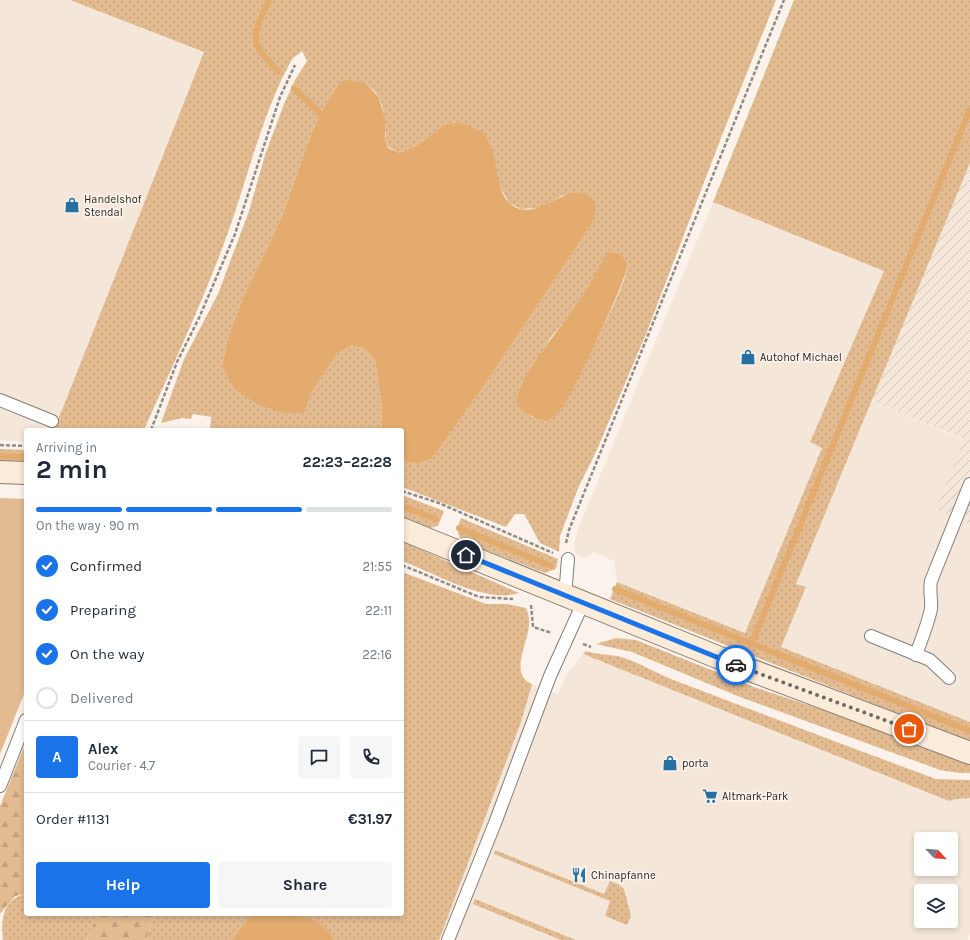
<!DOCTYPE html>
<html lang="en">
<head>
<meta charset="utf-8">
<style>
  body { margin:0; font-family:Karla,sans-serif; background:#f6f6f7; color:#1f2937; height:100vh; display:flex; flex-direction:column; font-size:15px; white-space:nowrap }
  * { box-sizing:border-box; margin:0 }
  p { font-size:13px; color:#747a83 }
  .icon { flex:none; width:22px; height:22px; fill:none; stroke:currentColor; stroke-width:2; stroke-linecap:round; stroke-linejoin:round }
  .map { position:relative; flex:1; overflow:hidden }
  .side { position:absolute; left:24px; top:428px; width:380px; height:488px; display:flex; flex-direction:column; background:#fff; border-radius:4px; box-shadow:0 2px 6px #0003 }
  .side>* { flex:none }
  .needle { width:26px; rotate:116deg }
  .fabs { position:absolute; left:914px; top:832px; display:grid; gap:8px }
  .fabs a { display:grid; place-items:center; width:44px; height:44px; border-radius:4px; background:#fff; box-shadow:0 2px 6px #0003; font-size:20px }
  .pin { position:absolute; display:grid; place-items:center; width:34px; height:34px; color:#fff; margin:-17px; border:2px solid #fff; border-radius:50%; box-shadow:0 1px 4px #0007 }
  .courier { position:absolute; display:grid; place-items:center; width:40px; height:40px; margin:-20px; border:3px solid #1a73e8; border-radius:50%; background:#fff; color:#222; box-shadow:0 1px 5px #0007 }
  .overview em { font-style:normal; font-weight:700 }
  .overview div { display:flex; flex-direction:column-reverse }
  .overview { display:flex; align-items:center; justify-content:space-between; height:68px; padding:0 12px }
  h1 { font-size:26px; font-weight:700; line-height:30px }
  .bar { display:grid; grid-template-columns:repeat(4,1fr); gap:6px 4px; align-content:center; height:48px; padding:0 12px }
  .bar i { height:5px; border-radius:3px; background:#e0e1e3 }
  .bar .selected { background:#1a73e8 }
  .bar p { grid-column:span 4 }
  .line { display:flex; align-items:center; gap:10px; padding:0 12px; border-top:1px solid #e0e1e3 }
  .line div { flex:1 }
  .round { display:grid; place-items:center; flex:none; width:42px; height:42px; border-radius:4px; background:#f6f6f7 }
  ol { padding:0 12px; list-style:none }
  li { display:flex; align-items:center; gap:12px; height:44px }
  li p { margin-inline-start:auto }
  li .icon { padding:4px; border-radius:50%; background:#1a73e8; color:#fff; stroke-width:4 }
  li:last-child { color:#747a83 }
  li i { width:22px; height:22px; border:2px solid #e0e1e3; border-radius:50% }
  .action { display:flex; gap:8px; margin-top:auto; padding:8px 12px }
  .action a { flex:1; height:46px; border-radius:4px; background:#1a73e8; color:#fff; font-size:16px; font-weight:700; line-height:46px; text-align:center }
  .action a+a { background:#f6f6f7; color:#1f2937 }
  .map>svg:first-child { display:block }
  .built { fill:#f4e7d9; fill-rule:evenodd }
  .industrial { fill:url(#industrial-furrows) }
  .grass { fill:url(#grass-dots); fill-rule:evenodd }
  .forest { fill:url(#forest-firs) }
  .garden { fill:#e3bb91 }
  .water { fill:#e3ab6e }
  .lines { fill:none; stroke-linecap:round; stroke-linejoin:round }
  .stream { stroke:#e3ab6e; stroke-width:6 }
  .service-casing { stroke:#847d76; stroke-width:14 }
  .secondary-casing { stroke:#847d76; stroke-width:24 }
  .path { stroke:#918b86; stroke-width:2.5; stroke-dasharray:4 2; stroke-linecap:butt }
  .service { stroke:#fff; stroke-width:12 }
  .secondary { stroke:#fbebd9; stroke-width:22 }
  .done { stroke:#6d6964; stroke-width:4; stroke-dasharray:0 7.2 }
  .route { stroke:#1a73e8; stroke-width:5 }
  .labels { text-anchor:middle; stroke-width:3; stroke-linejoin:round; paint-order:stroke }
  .poi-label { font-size:11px; fill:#211f1c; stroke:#fbf3eb; text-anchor:start }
</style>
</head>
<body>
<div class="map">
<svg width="970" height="940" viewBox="0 0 970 940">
  <defs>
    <pattern id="industrial-furrows" width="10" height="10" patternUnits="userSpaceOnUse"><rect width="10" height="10" fill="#f4e7d9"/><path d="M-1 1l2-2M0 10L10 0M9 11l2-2" fill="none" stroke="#d1c6ba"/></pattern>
    <pattern id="grass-dots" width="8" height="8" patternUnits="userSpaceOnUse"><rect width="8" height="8" fill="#e3bb91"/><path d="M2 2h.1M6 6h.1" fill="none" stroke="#c2a07c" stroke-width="1.8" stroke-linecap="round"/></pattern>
    <pattern id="forest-firs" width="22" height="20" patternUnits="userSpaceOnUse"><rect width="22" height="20" fill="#e3bb91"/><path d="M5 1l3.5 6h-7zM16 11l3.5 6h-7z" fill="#c2a07c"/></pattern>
  </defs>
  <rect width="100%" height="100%" fill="#fbf3eb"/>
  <path class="built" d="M0,0H70L204,52L54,430H26V442L0,440Z
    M713,202L884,271L810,442L822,448L745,633L617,582L614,561L594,552L584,558L575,553L574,545L578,529Z
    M872,401L964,440L935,510L970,524V722L781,647L806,588L796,584Z
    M583,654L949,801L970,791V934L967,940H428L528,683L558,694L567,674ZM921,839H951V869H921ZM921,891H951V921H921Z"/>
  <path class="industrial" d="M970,163V524L935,510L964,439L872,401Z"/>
  <path class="grass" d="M70,0H776L721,138L646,334L596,452L579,486L560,536L559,552L540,543L524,514H515L506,527L402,487V461L417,464L432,459L482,389L589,228L563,195L542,208L521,209L509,203L498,183L493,151L444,125L417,145L400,153L388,147C383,131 387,113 379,98C376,92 370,87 366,83L340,82L325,105L311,134L283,214L243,298L228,337L222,367L304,413L312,392L337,354L352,345L365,349L375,361L382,408L381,430H210L211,417L193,414L191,419L182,418L161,423L184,359L218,294L249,211L265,155L284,104L295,80L307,61L302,51C299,54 293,57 291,61C260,118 246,186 223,246C200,308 171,369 144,430H54L204,52ZM621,254C623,257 627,261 627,265C630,281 571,390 560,411L532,417L523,411L517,403V395L521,385L552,336Z
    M794,0H970V163L796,584L806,587L781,647L970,722V742L610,599L617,582L745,633L822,448L810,442L884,271L713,202Z
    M0,449L26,450V464L0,463Z
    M402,495L444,511L438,526L430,528L402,518Z
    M461,518L558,559L556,569L545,573L465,542C455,535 457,528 461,518Z
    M402,542L406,543L519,593C485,604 435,573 402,561Z
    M402,572L486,604H507L526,608C528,613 530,618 529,624C529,641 508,675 532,684L521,722L439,940H146L155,914H402Z
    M616,638L636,640L754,687L823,710L970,764V773H959L940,770L740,697L632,652L596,644Z
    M586,651C600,656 614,653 627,659C642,664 656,673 671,679C759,713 847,746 936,779L970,780V798L956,799L949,801L583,654Z
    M495,850L604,894L610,881L618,884L624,889L631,916L627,925L605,916L610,901L494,854Z
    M26,894V914H97L87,940H3C0,919 4,898 26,894Z
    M475,899L576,940H561L473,904Z"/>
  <path class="forest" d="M26,742V894L15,896L0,914V806Z
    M97,914H155L146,940H87Z"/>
  <path class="garden" d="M0,498L26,499V689L0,754Z"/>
  <path class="water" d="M350,80L366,83L379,98L385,118V136L388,148L400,153L417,145L444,125L460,123L484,132C486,138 491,145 493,151C498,170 497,203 520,209C543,215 566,186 584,194C588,195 591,198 594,200L596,211L589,228L482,389L432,459L417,464L402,461V430H381L382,408L375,361L365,349L352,345L337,354L312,392L304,413L280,412L257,404L235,389L222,367L228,337L243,298L283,214L311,134L325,105L340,82Z
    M608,252L621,254C623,257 627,261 627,265C629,276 570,399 560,411C557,415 552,418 548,421C537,418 522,415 517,403C511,387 564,323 575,307C587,290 597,270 608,252Z
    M254,914C280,914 321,911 334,940H232L251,915Z"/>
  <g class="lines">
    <path class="stream" d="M269,0C264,12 251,34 258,47C262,56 272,64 278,71
      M294,88L326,119
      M0,456L26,457
      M402,506L436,519
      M459,528L551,566
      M615,589L970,731
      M752,643L970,109"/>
    <g class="service-casing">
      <path id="service" d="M0,400L52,421
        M565,596L568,559
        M871,636L930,660L949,678
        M916,655C921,640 928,624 931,609C932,600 929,591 931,581L970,484
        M0,786L26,720
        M448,940L495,823L550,676L583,603"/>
    </g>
    <g class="secondary-casing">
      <path id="secondary" d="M0,472L26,473
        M402,529L737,665L970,753"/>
    </g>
    <path class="path" d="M151,430L177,362L199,318L235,234L280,97L295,65
      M0,445L26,446
      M402,491L439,503L553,553
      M566,543L569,530L784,0
      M402,565L479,597L513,599
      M531,605L533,627L552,633
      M583,644L591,647"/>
    <use href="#service" class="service"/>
    <use href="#secondary" class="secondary"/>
  </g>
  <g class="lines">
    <path class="done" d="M736,665L909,729"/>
    <path class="route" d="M466,555L736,665"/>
  </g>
  <defs>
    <g id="shop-bare" transform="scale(1.2)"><path d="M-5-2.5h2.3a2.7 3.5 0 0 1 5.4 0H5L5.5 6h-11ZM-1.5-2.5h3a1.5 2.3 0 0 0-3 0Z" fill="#2670a3" stroke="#fbf3eb" stroke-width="2.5" paint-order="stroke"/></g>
    <g id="supermarket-bare" transform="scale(1.2)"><path d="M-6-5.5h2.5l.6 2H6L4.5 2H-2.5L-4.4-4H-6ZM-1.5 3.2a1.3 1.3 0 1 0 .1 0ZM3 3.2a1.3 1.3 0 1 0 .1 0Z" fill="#2670a3" stroke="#fbf3eb" stroke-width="2.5" paint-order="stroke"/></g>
    <g id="restaurant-bare" transform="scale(1.2)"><path d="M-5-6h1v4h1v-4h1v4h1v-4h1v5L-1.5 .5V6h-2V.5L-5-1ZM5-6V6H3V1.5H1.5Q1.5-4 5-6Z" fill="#2670a3" stroke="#fbf3eb" stroke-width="2.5" paint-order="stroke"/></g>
  </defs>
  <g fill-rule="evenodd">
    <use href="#shop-bare" x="72" y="205"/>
    <use href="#shop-bare" x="748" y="357"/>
    <use href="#shop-bare" x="670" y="763"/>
    <use href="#supermarket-bare" x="710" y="796"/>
    <use href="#restaurant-bare" x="579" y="875"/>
  </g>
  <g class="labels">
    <g class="poi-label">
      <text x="84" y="203">Handelshof<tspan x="84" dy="13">Stendal</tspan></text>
      <text x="760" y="361">Autohof Michael</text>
      <text x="682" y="767">porta</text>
      <text x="722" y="800">Altmark-Park</text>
      <text x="591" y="879">Chinapfanne</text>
    </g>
  </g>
</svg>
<div class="fabs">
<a><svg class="needle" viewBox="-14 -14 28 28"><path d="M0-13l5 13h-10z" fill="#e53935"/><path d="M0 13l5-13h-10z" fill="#747a83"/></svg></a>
<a><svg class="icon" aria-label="layers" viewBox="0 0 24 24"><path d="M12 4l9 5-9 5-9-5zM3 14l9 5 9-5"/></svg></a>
</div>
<div class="pin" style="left:909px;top:729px;background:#ea580c"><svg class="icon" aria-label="bag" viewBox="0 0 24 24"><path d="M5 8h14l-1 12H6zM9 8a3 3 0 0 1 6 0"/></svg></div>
<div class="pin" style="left:466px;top:555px;background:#1f2937"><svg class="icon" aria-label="home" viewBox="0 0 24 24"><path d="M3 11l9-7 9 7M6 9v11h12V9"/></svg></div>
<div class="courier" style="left:736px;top:665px"><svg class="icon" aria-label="car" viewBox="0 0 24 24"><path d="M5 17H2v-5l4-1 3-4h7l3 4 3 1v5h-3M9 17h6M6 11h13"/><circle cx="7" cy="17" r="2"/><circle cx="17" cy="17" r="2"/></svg></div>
<section class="side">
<div class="overview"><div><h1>2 min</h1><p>Arriving in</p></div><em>22:23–22:28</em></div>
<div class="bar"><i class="selected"></i><i class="selected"></i><i class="selected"></i><i></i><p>On the way · 90 m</p></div>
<ol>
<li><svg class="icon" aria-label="check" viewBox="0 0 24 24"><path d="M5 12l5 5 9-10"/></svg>Confirmed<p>21:55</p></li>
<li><svg class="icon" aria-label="check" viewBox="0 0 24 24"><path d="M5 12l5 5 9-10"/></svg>Preparing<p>22:11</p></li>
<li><svg class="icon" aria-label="check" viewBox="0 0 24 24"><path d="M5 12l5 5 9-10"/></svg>On the way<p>22:16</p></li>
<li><i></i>Delivered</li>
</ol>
<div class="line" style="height:72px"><b class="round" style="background:#1a73e8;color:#fff">A</b><div><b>Alex</b><p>Courier · 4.7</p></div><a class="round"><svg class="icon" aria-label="chat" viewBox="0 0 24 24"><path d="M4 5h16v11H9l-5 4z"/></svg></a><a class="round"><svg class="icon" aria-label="phone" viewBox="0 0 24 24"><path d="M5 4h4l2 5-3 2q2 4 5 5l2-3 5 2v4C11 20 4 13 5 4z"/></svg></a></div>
<div class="line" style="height:52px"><div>Order #1131</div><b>€31.97</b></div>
<div class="action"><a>Help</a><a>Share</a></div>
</section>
</div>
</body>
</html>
